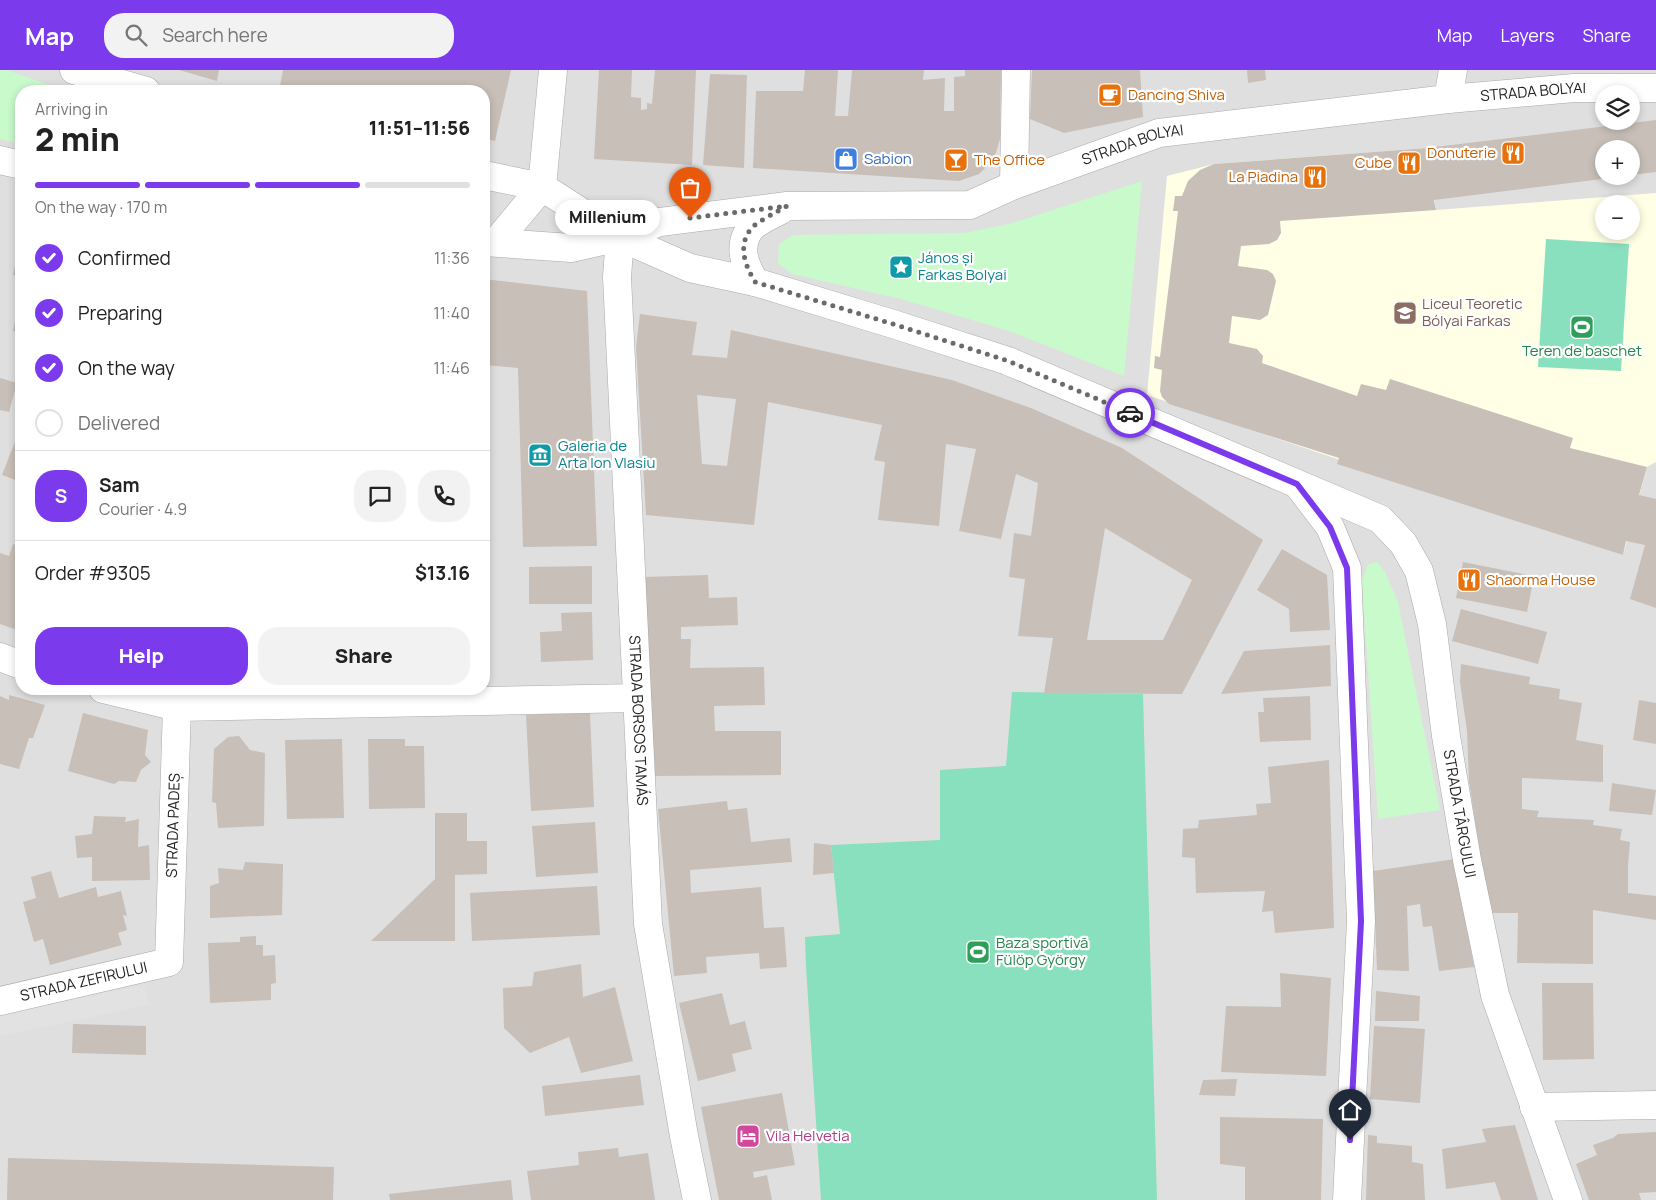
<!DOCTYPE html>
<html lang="en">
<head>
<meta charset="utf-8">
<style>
  body { margin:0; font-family:Manrope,sans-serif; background:#f2f2f2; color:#222; height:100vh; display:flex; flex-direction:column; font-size:19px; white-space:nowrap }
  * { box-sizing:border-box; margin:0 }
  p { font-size:16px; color:#767676 }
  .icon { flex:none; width:28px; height:28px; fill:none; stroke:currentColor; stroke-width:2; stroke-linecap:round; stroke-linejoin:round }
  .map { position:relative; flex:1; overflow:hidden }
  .sheet { position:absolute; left:15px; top:15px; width:475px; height:610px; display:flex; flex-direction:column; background:#fff; border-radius:20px; box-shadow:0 2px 8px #0003 }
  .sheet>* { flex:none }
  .tools { position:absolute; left:1595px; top:15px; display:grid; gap:10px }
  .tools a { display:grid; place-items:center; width:45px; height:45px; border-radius:50%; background:#fff; box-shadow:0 2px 8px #0003; font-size:25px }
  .pin { position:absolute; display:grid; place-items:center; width:42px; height:42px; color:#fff; margin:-51px -21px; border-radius:50% 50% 50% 0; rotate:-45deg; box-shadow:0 0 5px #0007 }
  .pin .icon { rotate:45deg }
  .courier { position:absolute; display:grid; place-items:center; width:50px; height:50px; margin:-25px; border:4px solid #7c3aed; border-radius:50%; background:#fff; color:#222; box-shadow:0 1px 6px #0007 }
  .bubble { position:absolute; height:35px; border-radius:18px; background:#fff; box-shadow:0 2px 8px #0003; font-size:16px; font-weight:800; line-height:35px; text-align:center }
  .head em { font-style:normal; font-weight:800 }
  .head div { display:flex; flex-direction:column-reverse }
  .head { display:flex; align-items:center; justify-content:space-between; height:85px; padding:0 20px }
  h1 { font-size:32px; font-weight:800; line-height:38px }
  .bar { display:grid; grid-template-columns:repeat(4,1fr); gap:8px 5px; align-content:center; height:60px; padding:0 20px }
  .bar i { height:6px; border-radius:4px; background:#e0e0e0 }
  .bar .current { background:#7c3aed }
  .bar p { grid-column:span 4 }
  .line { display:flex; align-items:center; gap:12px; padding:0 20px; border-top:1px solid #e0e0e0 }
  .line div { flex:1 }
  .round { display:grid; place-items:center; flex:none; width:52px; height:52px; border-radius:20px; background:#f2f2f2 }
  ol { padding:0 20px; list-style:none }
  li { display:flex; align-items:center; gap:15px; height:55px }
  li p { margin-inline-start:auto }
  li .icon { padding:5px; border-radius:50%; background:#7c3aed; color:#fff; stroke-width:4 }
  li:last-child { color:#767676 }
  li i { width:28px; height:28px; border:2px solid #e0e0e0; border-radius:50% }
  .button { display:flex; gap:10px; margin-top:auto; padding:10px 20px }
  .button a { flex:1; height:58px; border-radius:20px; background:#7c3aed; color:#fff; font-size:20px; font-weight:800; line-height:58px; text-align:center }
  .button a+a { background:#f2f2f2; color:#222 }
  header { display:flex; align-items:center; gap:30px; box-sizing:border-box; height:70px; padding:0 25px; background:#7c3aed; color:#fff }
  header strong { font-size:24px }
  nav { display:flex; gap:28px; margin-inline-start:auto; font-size:18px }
  .search { width:350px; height:45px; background:#f2f2f2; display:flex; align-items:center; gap:12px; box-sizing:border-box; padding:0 18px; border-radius:20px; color:#767676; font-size:19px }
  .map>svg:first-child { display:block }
  .residential { fill:#e0dfdf; fill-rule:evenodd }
  .education { fill:#ffffe5; fill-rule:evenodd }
  .park { fill:#c8facc }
  .pitch { fill:#88e0be }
  .parking { fill:#e2e2e2 }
  .building { fill:#c7bfb8; fill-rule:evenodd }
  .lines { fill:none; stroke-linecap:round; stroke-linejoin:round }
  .minor-casing { stroke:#a9a9a9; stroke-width:29 }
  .minor { stroke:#fff; stroke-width:28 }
  .done { stroke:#6b6a68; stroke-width:5; stroke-dasharray:0 9 }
  .route { stroke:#7c3aed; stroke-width:6 }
  .labels { text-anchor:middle; stroke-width:4.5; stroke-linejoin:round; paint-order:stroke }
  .street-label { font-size:15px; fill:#222; stroke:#fff }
  .food-label { font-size:15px; fill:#c56008; stroke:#fff; text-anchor:start }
  .shop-label { font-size:15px; fill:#366cbe; stroke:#fff; text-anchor:start }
  .culture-label { font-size:15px; fill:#0d838f; stroke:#fff; text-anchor:start }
  .education-label { font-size:15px; fill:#785e54; stroke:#fff; text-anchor:start }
  .leisure-label { font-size:15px; fill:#27864d; stroke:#fff }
  .hotel-label { font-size:15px; fill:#b23c85; stroke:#fff; text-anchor:start }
</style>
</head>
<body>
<header>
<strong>Map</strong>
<div class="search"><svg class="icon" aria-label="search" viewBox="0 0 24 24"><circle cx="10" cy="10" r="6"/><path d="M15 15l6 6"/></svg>Search here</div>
<nav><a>Map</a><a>Layers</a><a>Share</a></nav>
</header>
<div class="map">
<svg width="1656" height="1130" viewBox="0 0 1656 1130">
  <rect width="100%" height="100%" fill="#f2efe9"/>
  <path class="residential" d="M0,0H1656V1130H0ZM21,21H484V619H21ZM1604,24H1631V51H1604ZM1604,79H1631V106H1604ZM1604,134H1631V161H1604Z"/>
  <path class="education" d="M1427,78L1436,140L1656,123V392L1647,397L1623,485L1147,325L1167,106L1214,94ZM1604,134H1631V161H1604Z"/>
  <path class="park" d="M0,0H7L66,21H21V74L0,69Z
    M1142,111L1124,306L1009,261L901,229L792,204L778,193L779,174L793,165L965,163L1013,153Z
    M1377,492L1385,502L1398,532L1440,740L1378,749L1362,511L1368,494Z"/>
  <path class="pitch" d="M1546,169L1629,174L1621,301L1538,297Z
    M1012,622L1143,624L1157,1130H821L806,897L805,867L840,864L831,775L940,770V700L1006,696Z"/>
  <path class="parking" d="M145,915L149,935L0,966V944Z"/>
  <path class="building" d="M179,0H219L217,11Z
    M283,0H511L495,71L484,68V21H279Z
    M599,0H632L631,27L641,28V40L647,39V33L652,34L655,0H696L692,95L594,89Z
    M805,0H838L835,46H848L852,0H924L923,10L945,8L944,41H954V7L965,6V0H1001L1000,69L994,89L979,104L959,111L753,98L756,21H803Z
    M1032,0H1140L1143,47L1064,63L1030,49Z
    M1247,0H1265L1266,10L1248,13Z
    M710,4L747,5L744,98L703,95Z
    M1656,50V102L1631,105V79H1604V106L1610,108L1434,130L1436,140L1280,151L1281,163L1277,170L1269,174L1241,176L1238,196L1267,200L1273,204L1276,211L1268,245L1260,250L1232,246L1229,273L1257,279L1263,286L1262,293L1357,326L1361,314L1386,320L1390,309L1573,368L1570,378L1647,397L1639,425L1656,429V538L1630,529L1645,475L1626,471L1623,485L1337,394L1339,388L1169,334L1162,327L1160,321L1162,300L1154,298L1155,286L1160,287L1178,141H1173L1175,126H1182L1188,111L1200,100L1214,94L1427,78Z
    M20,171H21V207L13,205Z
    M484,209L587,221L597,476L523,477L518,298L484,295Z
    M20,226H21V263L13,261Z
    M640,244L697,252L692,285L727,288L731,260L952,310L1031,338L1122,378L1263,470L1182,624L1044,623L1053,568L1018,566L1025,509L1009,507L1014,463L1031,466L1038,413L1016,404L1001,469L959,461L976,379L946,374L939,456L878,450L885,392L874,390L882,355L768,332L754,455L646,445L636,277ZM697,325L736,329L727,396L702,394ZM1105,458L1192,510L1163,570H1087Z
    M0,308L17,313L9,342L0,340Z
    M16,369L21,370V420L16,418L18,411L2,405Z
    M13,474L21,477V547L17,560L0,554V483L9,486Z
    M1282,479L1327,505L1330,560L1290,562L1289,539L1257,520Z
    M1463,492L1534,506L1527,542L1456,528Z
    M592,496V534H529V497Z
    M708,505L709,528L737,527L738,555L681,557V569H691L690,598L764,597L765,635L714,636L715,661H781V705L648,706L644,507Z
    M1461,539L1547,562L1538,594L1452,571Z
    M592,542L593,590L541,592L540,562L562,561L561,543Z
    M1330,575L1331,616L1221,624L1244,581Z
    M1461,594L1530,607L1529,614L1560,619L1559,629L1582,633L1576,670L1603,675V712L1522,708V739L1539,741L1537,747L1594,750L1593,755L1622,759L1620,770L1630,772L1628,796V823L1656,826V850L1593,840V894L1517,893L1518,843H1489L1469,711L1467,661L1460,612Z
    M9,625L45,635L33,668H29L19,699L0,694V626L9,630Z
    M1310,626L1311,670L1260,672L1258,642H1264L1263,628Z
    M1639,630L1656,633V674L1633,670Z
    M590,642L594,737L531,741L526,645Z
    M83,643L148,660L145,685L151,692L141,700L136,712L119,711L114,714L68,701Z
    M239,666L250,680L265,683L264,756L218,758L216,733L212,732L214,679L228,667Z
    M342,669L344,748L287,749L285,670Z
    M368,669H405V676H424L425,738L369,739Z
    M1329,690L1334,858L1275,863L1273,841L1262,842L1265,821L1196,823L1195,788L1182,787L1183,759L1198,758L1199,750L1257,745L1256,734L1271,733L1268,697Z
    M1612,713L1656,720L1652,745L1609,741Z
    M727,731L728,740L747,738L751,772L790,768L792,792L690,800L691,823L761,817L764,858L784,857L787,897L760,899L759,883L706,887L707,903L674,906L658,739Z
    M435,743H467V771H487V804L455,805V871H371L435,809Z
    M94,746L126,747L125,752L139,749L138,777L149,775L150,810L92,811V787L77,788L75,766L92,764Z
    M595,752L598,803L536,807L532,756Z
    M814,773L831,775L834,803L813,805Z
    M1455,789L1474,897L1439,901L1432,856L1423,857L1420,834L1407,836L1409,901L1377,900L1373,801Z
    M245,792L283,794L282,845L210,848V816L219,813L218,798L243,800Z
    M51,801L59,828L96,817L98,827L121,821L127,846L123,845L127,860L118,863L122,875L50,895L43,869L34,872L23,832L36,828L31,807Z
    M597,816L600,865L472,871L470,823Z
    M256,866V875H263V886L275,885L276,913L271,914V930L210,933L208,873L240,872V867Z
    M581,894L583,927L615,917L633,991L581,1003L569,967L530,983L504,958L503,918L532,916L534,902Z
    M1280,903L1331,908L1326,1006L1221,1002L1226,936L1281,937Z
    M1542,913H1593L1594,989L1543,990Z
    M1376,921L1420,926L1419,951H1375Z
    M722,923L730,955L745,951L752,979L732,984L736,1001L698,1011L679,933Z
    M73,954L146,956V985L72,983Z
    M1374,956L1425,959L1420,1033L1370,1029Z
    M640,1005L644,1035L545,1046L542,1016Z
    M1237,1009L1235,1026L1199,1025L1203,1010Z
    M782,1023L795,1095L753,1102L754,1108L767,1105L772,1130H719L701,1037Z
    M1220,1047L1323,1049L1321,1130H1245V1097L1220,1094Z
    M1515,1055L1538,1130H1501L1495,1112L1446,1119L1442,1079L1486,1072L1482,1059Z
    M1656,1062V1122L1639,1123L1641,1130H1589L1576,1094L1597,1085L1593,1075L1613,1068L1618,1064Z
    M1368,1065L1377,1066V1073L1412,1076V1092L1423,1094L1425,1130H1366Z
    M618,1078L619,1087L648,1083L655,1130H531L527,1101L579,1095L578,1082Z
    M8,1088L334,1097L333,1130H7Z
    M511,1110L513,1130H390L389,1124Z"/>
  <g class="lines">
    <g class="minor-casing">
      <g id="minor">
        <path d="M74,0L146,21"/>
        <path d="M1448,29L1453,0"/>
        <path d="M0,90L21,95"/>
        <path id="s1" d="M484,105L542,117L620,167L690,198L755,212L893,254L1008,291L1380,449L1403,473L1419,501L1432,554L1446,666L1467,790L1495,925L1568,1130"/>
        <path d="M1014,115L1016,0"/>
        <path id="s2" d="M620,167L617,207L648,854L684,1066L697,1130"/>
        <path id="s3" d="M484,172L571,178L620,167L660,152L787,136L970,135L1014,115L1159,63L1448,29L1574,18H1656"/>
        <path d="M496,172L542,117L553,0"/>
        <path d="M755,212C745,196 737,177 750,159C755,153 773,144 781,140"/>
        <path d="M1298,415L1330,457L1347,498L1361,851L1347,1130"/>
        <path d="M0,587L21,595"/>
        <path d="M103,619L177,637L637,628"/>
        <path id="s4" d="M0,931L169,892L177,637L180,619"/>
        <path d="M1534,1037L1656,1035"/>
      </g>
    </g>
    <use href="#minor" class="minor"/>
  </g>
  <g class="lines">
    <path class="done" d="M690,148L787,136C779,141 754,153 750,160C738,177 745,195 755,212L893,254L1008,291L1130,343"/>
    <path class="route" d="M1130,343L1297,414L1330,457L1347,498L1361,851L1350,1070"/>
  </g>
  <defs>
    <g id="cafe-square" transform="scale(1.25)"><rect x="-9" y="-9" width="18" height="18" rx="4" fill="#e8710a" stroke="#fff"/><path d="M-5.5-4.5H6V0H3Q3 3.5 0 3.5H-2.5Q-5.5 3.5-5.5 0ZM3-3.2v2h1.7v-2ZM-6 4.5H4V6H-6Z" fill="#fff"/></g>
    <g id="restaurant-square" transform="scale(1.25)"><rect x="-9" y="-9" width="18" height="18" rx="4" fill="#e8710a" stroke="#fff"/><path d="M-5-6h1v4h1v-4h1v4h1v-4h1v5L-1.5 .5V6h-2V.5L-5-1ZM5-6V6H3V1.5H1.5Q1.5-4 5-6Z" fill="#fff"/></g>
    <g id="shop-square" transform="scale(1.25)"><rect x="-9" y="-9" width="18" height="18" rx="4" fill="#3f7fe0" stroke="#fff"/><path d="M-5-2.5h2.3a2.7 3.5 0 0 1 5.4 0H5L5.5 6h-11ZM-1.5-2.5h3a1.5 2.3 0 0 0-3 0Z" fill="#fff"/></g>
    <g id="bar-square" transform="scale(1.25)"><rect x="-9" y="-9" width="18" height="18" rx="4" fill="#e8710a" stroke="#fff"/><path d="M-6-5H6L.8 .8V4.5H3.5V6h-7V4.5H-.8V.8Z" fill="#fff"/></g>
    <g id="sight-square" transform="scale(1.25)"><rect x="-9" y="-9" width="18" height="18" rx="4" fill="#0f9aa8" stroke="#fff"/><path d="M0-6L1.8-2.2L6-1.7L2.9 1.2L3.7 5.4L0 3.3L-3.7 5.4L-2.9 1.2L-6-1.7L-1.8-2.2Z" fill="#fff"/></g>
    <g id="university-square" transform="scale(1.25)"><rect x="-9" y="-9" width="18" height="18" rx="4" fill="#8d6e63" stroke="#fff"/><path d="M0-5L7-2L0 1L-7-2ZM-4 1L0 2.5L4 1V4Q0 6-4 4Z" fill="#fff"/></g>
    <g id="stadium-square" transform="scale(1.25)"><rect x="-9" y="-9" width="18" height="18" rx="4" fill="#2e9e5b" stroke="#fff"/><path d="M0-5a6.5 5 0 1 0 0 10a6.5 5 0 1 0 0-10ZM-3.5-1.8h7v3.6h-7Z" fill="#fff"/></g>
    <g id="museum-square" transform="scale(1.25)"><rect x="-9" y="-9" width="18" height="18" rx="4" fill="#0f9aa8" stroke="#fff"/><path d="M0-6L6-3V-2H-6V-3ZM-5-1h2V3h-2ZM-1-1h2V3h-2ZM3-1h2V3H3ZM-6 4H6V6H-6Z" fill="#fff"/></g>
    <g id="hotel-square" transform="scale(1.25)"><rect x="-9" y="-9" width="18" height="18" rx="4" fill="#d1479c" stroke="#fff"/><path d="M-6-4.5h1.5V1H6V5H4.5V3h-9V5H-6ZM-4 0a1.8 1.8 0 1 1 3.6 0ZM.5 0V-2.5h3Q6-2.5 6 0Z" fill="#fff"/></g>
  </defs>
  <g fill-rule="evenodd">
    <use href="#cafe-square" x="1110" y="25"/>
    <use href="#restaurant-square" x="1513" y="83"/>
    <use href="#shop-square" x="846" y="89"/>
    <use href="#bar-square" x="956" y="90"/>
    <use href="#restaurant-square" x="1409" y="93"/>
    <use href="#restaurant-square" x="1315" y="107"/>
    <use href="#sight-square" x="901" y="197"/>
    <use href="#university-square" x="1405" y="243"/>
    <use href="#stadium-square" x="1582" y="257"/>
    <use href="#museum-square" x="540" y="385"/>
    <use href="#restaurant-square" x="1469" y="510"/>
    <use href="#stadium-square" x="978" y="882"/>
    <use href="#hotel-square" x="748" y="1066"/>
  </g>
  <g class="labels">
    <g class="street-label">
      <text dy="5" stroke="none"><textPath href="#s3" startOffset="1070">STRADA BOLYAI</textPath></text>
      <text dy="5" stroke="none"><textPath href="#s3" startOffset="665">STRADA BOLYAI</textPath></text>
      <text dy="5" stroke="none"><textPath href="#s2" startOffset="484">STRADA BORSOS TAMÁS</textPath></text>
      <text dy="5" stroke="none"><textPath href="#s1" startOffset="1276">STRADA TÂRGULUI</textPath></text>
      <text dy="5" stroke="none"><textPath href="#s4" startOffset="310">STRADA PADEȘ</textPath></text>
      <text dy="5" stroke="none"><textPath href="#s4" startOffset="86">STRADA ZEFIRULUI</textPath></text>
    </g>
    <g class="food-label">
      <text x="1128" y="30">Dancing Shiva</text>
      <text x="1496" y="88" text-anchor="end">Donuterie</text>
      <text x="974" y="95">The Office</text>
      <text x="1392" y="98" text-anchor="end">Cube</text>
      <text x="1298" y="112" text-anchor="end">La Piadina</text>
      <text x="1486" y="515">Shaorma House</text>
    </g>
    <g class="shop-label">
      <text x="864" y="94">Sabion</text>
    </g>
    <g class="culture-label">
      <text x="918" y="193">János și<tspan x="918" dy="17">Farkas Bolyai</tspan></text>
      <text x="558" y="381">Galeria de<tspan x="558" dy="17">Arta Ion Vlasiu</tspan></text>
    </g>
    <g class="education-label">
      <text x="1422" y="239">Liceul Teoretic<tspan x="1422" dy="17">Bólyai Farkas</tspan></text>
    </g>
    <g class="leisure-label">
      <text x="1582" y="286">Teren de baschet</text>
      <text x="996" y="878" text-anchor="start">Baza sportivă<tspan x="996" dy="17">Fülöp György</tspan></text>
    </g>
    <g class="hotel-label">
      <text x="766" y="1071">Vila Helvetia</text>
    </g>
  </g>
</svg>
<div class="tools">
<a><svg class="icon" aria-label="layers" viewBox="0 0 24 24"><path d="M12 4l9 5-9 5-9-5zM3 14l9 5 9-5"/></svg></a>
<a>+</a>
<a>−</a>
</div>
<div class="pin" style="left:690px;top:148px;background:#ea580c"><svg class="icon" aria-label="bag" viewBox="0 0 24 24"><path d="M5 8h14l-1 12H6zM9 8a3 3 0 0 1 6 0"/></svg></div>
<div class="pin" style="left:1350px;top:1070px;background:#1f2937"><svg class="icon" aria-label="home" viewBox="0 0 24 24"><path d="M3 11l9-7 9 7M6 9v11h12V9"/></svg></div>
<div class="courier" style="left:1130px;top:343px"><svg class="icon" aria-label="car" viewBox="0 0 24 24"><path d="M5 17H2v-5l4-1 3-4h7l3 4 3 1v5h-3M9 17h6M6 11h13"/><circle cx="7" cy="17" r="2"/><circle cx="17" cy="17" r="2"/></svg></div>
<div class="bubble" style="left:555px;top:130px;width:105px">Millenium</div>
<section class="sheet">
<div class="head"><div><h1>2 min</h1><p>Arriving in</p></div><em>11:51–11:56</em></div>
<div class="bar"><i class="current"></i><i class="current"></i><i class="current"></i><i></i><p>On the way · 170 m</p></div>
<ol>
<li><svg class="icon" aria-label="check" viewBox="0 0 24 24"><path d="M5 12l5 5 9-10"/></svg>Confirmed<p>11:36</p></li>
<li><svg class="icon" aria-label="check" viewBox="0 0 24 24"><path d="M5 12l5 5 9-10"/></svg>Preparing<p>11:40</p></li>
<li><svg class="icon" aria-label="check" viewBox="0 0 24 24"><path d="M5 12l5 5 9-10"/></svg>On the way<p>11:46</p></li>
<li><i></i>Delivered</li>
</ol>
<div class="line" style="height:90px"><b class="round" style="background:#7c3aed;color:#fff">S</b><div><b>Sam</b><p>Courier · 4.9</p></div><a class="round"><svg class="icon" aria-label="chat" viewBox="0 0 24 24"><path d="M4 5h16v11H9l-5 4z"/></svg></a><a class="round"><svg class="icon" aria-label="phone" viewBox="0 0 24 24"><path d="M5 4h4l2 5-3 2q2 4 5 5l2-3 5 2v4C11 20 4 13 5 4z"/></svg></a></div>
<div class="line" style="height:65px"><div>Order #9305</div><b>$13.16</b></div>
<div class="button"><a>Help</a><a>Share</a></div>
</section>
</div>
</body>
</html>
